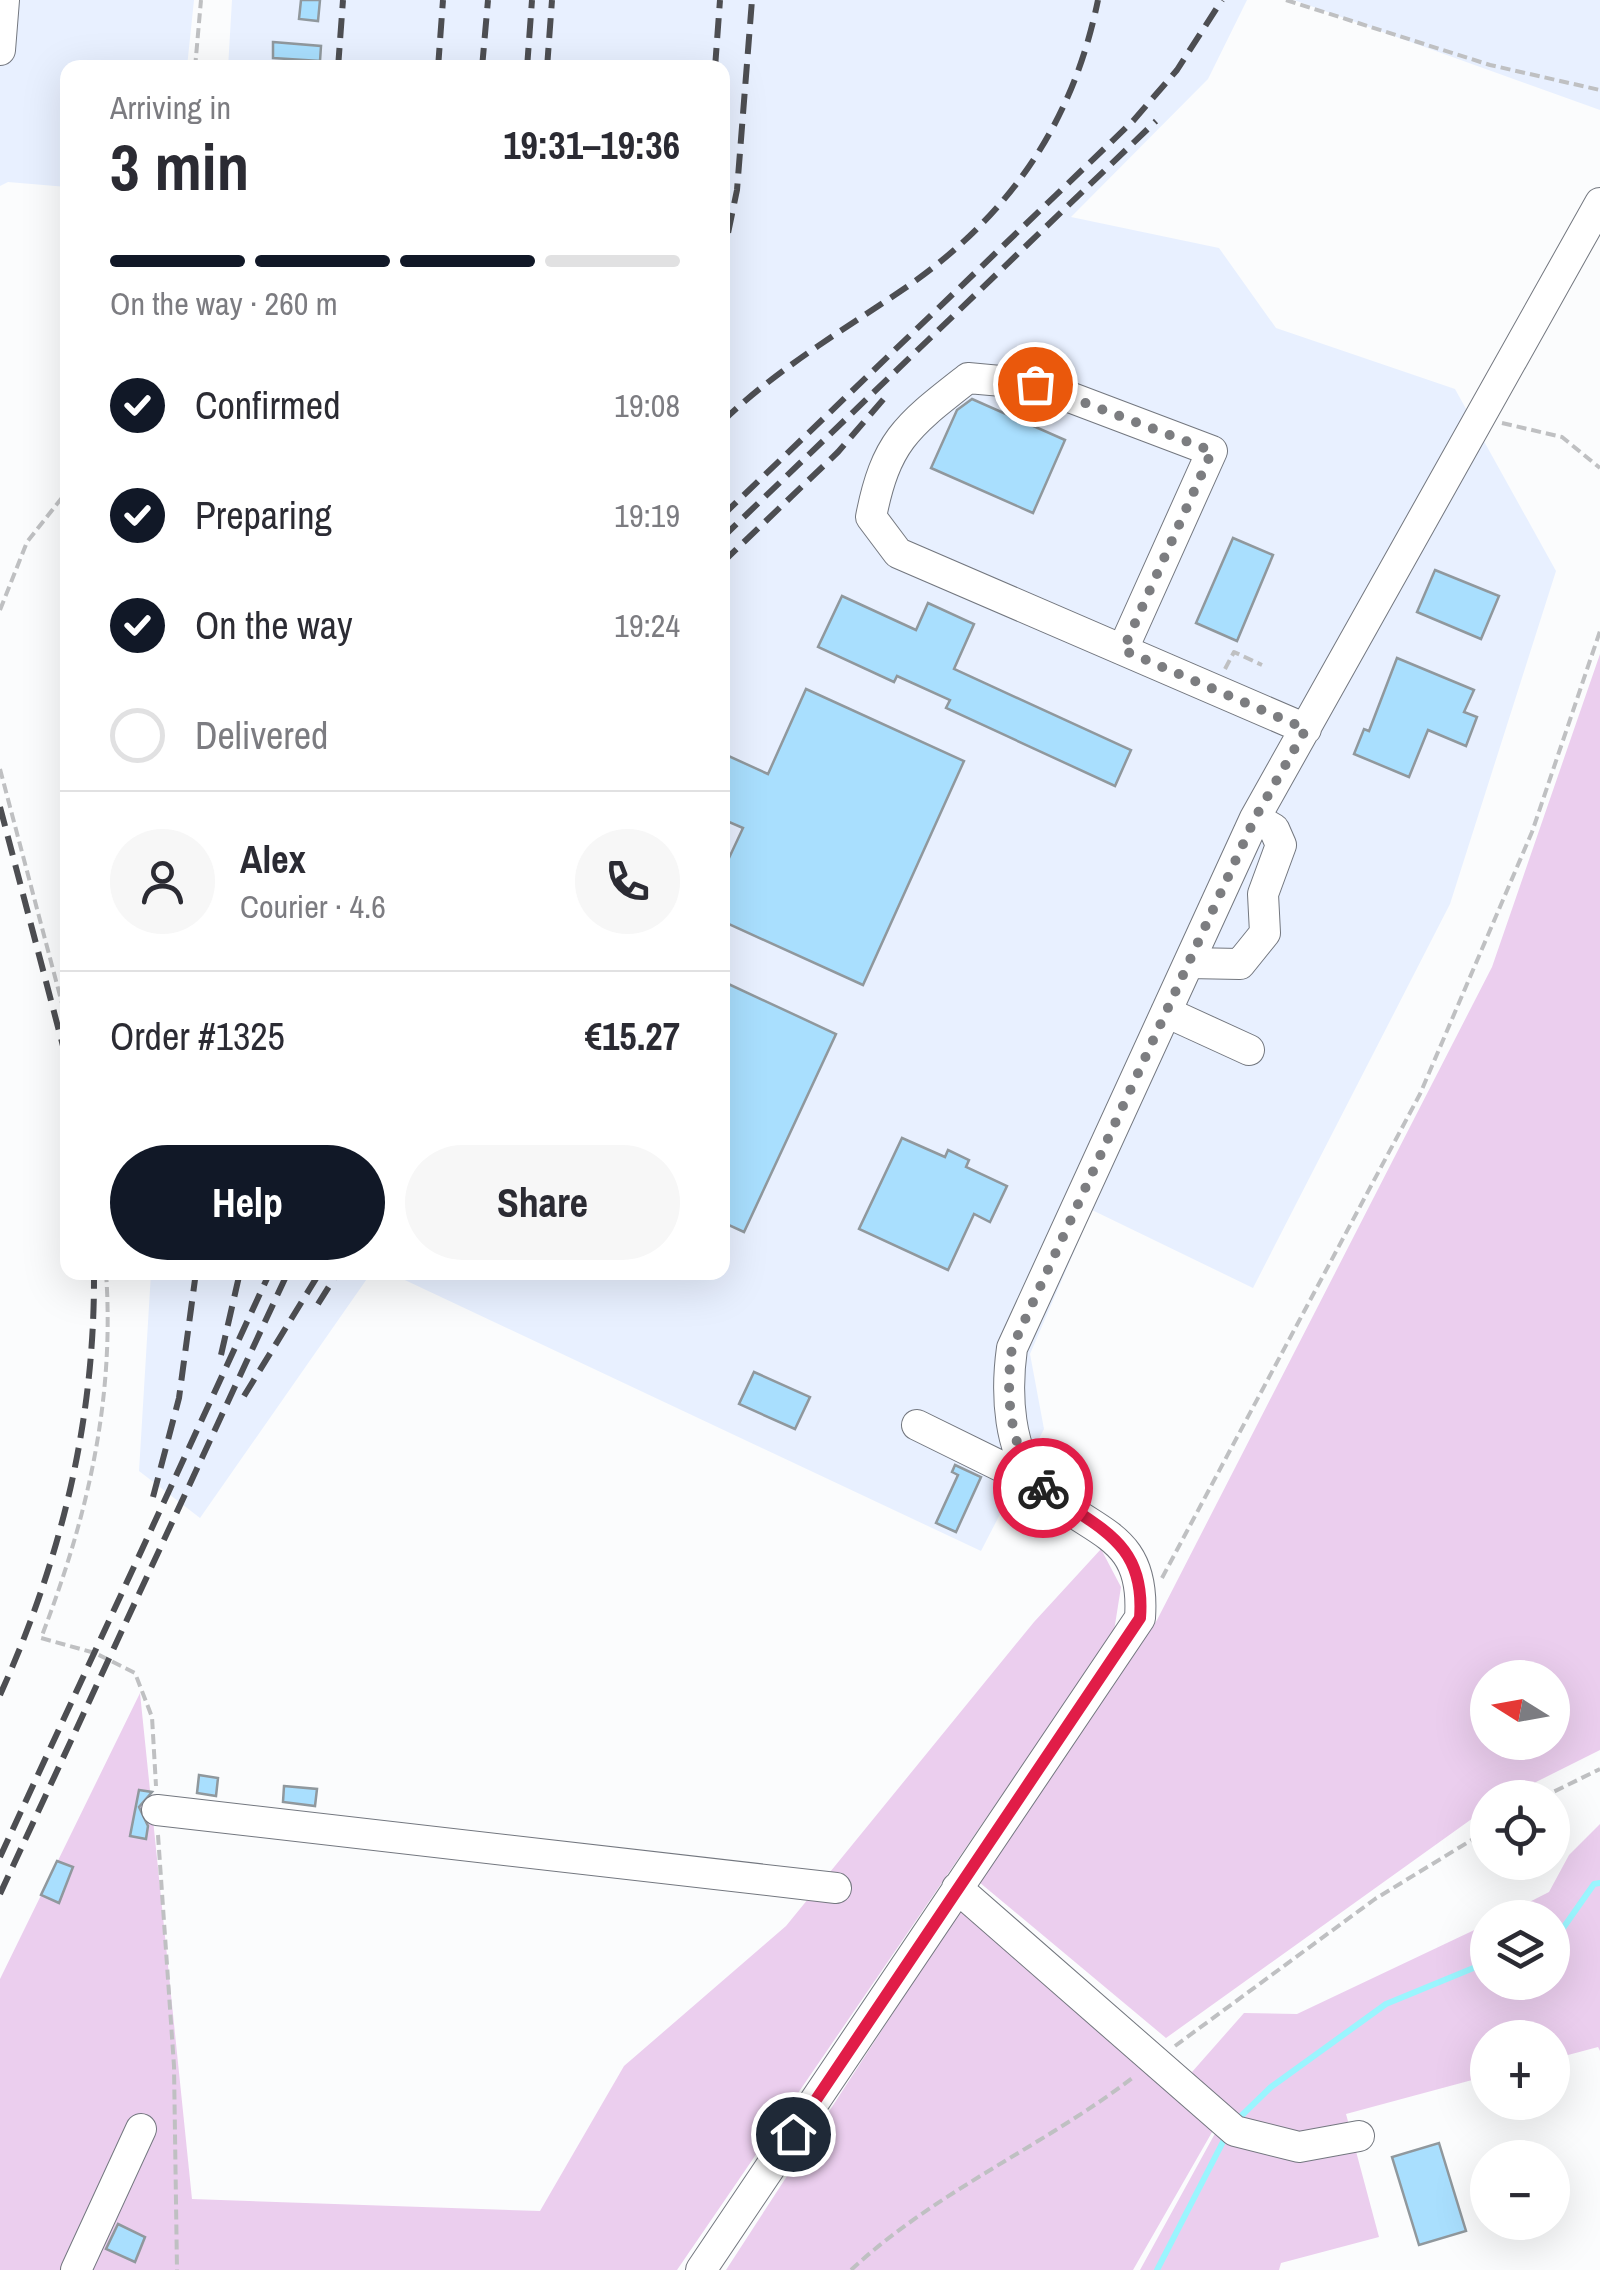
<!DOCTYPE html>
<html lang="en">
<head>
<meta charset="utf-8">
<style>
  body { margin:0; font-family:"Archivo Narrow",sans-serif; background:#f7f7f7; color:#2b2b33; height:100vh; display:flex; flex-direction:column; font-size:38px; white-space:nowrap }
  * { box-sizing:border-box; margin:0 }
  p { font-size:32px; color:#7c7c81 }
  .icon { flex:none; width:55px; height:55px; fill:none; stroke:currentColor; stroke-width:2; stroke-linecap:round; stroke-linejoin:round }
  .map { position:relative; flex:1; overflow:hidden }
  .panel { position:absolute; left:60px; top:60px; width:670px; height:1220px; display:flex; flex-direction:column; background:#fff; border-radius:20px; box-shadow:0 10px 40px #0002 }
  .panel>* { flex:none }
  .needle { width:65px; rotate:281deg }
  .tools { position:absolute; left:1470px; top:1660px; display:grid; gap:20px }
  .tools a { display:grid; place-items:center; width:100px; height:100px; border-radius:50%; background:#fff; box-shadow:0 10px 40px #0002; font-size:50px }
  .pin { position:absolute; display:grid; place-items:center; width:85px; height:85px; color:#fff; margin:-42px; border:5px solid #fff; border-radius:50%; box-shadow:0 2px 10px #0007 }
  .courier { position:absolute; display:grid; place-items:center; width:100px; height:100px; margin:-50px; border:8px solid #e11d48; border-radius:50%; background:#fff; color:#222; box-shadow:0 2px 12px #0007 }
  .summary em { font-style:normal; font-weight:700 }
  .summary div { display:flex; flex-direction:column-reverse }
  .summary { display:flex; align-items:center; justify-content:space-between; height:170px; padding:0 50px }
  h1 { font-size:65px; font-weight:700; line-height:75px }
  .bar { display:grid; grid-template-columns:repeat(4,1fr); gap:15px 10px; align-content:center; height:120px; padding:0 50px }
  .bar i { height:12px; border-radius:8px; background:#e1e1e2 }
  .bar .on { background:#111827 }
  .bar p { grid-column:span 4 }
  .line { display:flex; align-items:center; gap:25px; padding:0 50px; border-top:2px solid #e1e1e2 }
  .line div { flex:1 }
  .round { display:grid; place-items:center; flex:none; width:105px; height:105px; border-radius:52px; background:#f7f7f7 }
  ol { padding:0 50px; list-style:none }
  li { display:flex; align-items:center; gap:30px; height:110px }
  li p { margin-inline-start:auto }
  li .icon { padding:10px; border-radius:50%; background:#111827; color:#fff; stroke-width:4 }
  li:last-child { color:#7c7c81 }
  li i { width:55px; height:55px; border:5px solid #e1e1e2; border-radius:50% }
  .primary-button { display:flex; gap:20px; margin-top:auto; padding:20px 50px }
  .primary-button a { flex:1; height:115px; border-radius:60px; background:#111827; color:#fff; font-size:40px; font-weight:700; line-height:115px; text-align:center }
  .primary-button a+a { background:#f7f7f7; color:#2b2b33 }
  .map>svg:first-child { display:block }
  .built { fill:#e8f0ff }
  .green { fill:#ebceee; fill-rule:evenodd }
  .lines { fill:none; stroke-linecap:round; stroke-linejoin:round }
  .stream { stroke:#9af5fe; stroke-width:6 }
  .building { fill:#a9dffe; stroke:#90989d; stroke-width:2.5 }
  .minor-casing { stroke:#73777f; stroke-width:32 }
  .path { stroke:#bfc0c2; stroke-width:4; stroke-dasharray:10 5; stroke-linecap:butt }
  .minor { stroke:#fff; stroke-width:30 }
  .rail { stroke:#4d4e52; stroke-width:6; stroke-dasharray:20 10; stroke-linecap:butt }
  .done { stroke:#7c7d80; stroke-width:10; stroke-dasharray:0 18 }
  .route { stroke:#e11d48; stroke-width:12 }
</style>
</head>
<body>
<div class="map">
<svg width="1600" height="2270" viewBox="0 0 1600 2270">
  <rect width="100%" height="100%" fill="#fbfcfd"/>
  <path class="built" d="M0,0H194L187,67L68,68L67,187L8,182L0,186Z
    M232,0H1247L1208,79L1071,217L1219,248L1276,328L1455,389L1556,571L1450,904L1253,1288L1092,1210L1030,1354L1044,1429L981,1551L390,1273L722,1272V68H228Z
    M1294,0H1600V110Z
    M151,1273H371L200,1518L139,1471Z"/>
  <path class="green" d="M1600,654V1750L1506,1797L1488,1798L1487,1808L1166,2038L979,1882L1157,1620L1492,967ZM1488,1678H1552V1742H1488Z
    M1101,1549L1121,1587L1114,1631L677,2270H0V1979L140,1693L192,2199L540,2211L624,2066L786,1926L1034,1622Z
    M1600,1824V2051L1598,2047L1553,2059L1552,2038H1488L1487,2076L1346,2114L1379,2237L1281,2263L1279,2270H1140L1218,2128L1192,2072L1244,2013L1297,2014L1487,1924L1488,1982H1552V1918L1500,1917L1549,1892L1569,1855Z
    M960,1910L1215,2127L1133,2270H726Z"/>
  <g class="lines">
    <path class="stream" d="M1552,1935L1561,1931L1594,1884L1600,1883
      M1237,2120L1271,2087L1386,2004L1488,1962
      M1157,2270L1227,2134"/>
  </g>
  <path class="building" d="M301,0H320L318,21L299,19Z
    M273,42L321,46L320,61L273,58Z
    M972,399L1065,440L1033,513L931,468L957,410Z
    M1233,538L1273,555L1237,641L1196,623Z
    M1435,570L1499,596L1481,639L1417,612Z
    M842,596L916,630L928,603L974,624L954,669L1131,750L1115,786L946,708L950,700L897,676L894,682L818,647Z
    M1397,658L1474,690L1464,712L1477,717L1466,746L1428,730L1409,777L1354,754L1364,729L1369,731Z
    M806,689L964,761L863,985L722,921V873L743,828L722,819V753L768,774Z
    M722,981L836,1034L744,1232L722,1222Z
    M902,1138L945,1157L948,1150L969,1160L966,1167L1007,1186L990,1222L974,1214L948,1270L859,1229Z
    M754,1372L810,1397L795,1429L739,1404Z
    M955,1465L981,1477L956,1532L936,1523L958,1475L952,1472Z
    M199,1775L218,1778L216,1796L197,1793Z
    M284,1786L317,1789L315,1806L283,1802Z
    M139,1790L152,1792L139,1807L148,1826L146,1839L130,1836Z
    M57,1861L73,1867L59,1903L41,1895Z
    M1439,2143L1466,2231L1419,2245L1392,2157Z
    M118,2224L145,2237L135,2262L106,2249Z"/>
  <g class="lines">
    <g class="minor-casing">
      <path id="minor" d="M0,50L4,0
        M1123,649L1212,451L1035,384L968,378C908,425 886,440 871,517L898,553L1306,729
        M1189,963L1240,964L1265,933L1263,894L1281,845L1274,829L1255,818
        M1166,1012L1249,1050
        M917,1425L1039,1485
        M157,1810L836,1888
        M957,1888L1235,2131L1299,2147L1359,2136
        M76,2270L141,2129
        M701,2270L1140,1618C1146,1531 1092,1536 1041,1487C1007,1454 1006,1391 1012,1348L1255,818L1600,203"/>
    </g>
    <path class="path" d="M1286,0L1490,65L1600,90
      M195,68L201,0
      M1502,423L1562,437L1600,468
      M0,610L27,542L68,490
      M1225,669L1234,652L1262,665
      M0,769L68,1026
      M106,1272C115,1401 87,1519 41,1638L95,1653L135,1673L152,1717L156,1786
      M1162,1578L1420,1094L1532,832L1600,631
      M1541,1798L1600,1769
      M158,1835L174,2066L177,2270
      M1175,2046L1375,1899L1488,1830
      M851,2270C936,2191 1044,2146 1135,2076"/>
    <use href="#minor" class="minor"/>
    <path class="rail" d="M338,68L343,0
      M438,68L443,0
      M482,68L488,0
      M527,68L532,0
      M547,68L552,0
      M715,68L720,0
      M722,262L737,190L752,0
      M722,422C779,367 844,330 908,286C1011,214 1073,122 1098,0
      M722,516L1133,121L1177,70L1222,0
      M722,538L1156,121
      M722,563L838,452L888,394
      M0,807L68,1065
      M318,1304L338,1272
      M221,1355L240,1272
      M244,1396L320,1272
      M153,1497L179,1398L196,1272
      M0,1695C61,1560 95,1421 94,1272
      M0,1857L270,1272
      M0,1894L288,1272"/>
  </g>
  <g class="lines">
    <path class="done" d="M1035,384L1212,451L1123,650L1306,729L1255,818L1012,1348C1005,1394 1009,1452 1043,1488"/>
    <path class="route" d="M793,2134L1140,1618C1146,1541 1098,1529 1043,1488"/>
  </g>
</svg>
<div class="tools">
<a><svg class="needle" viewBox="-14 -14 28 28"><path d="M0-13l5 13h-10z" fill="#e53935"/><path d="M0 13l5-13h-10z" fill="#7c7c81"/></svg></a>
<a><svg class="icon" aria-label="locate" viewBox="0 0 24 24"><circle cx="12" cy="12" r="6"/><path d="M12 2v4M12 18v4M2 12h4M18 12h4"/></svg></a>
<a><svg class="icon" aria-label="layers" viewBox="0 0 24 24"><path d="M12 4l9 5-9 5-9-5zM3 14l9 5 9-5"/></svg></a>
<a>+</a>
<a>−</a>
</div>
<div class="pin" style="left:1035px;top:384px;background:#ea580c"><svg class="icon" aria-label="bag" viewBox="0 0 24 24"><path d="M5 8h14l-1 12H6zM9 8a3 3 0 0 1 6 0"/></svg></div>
<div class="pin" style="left:793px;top:2134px;background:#1f2937"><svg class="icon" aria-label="home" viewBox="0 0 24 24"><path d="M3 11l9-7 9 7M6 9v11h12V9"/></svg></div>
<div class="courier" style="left:1043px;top:1488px"><svg class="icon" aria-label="bike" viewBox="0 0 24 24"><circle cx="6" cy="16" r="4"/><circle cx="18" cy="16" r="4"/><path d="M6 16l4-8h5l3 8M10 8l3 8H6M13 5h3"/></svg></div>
<section class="panel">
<div class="summary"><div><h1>3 min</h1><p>Arriving in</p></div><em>19:31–19:36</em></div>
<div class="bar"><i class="on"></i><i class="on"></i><i class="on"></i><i></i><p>On the way · 260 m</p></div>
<ol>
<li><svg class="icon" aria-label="check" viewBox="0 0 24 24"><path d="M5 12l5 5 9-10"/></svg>Confirmed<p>19:08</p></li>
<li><svg class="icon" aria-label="check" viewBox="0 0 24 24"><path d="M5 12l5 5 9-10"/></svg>Preparing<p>19:19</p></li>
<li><svg class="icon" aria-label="check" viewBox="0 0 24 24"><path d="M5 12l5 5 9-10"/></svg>On the way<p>19:24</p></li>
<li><i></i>Delivered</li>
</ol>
<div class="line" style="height:180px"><a class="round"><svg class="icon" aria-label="person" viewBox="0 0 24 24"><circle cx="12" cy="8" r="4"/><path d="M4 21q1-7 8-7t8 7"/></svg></a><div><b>Alex</b><p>Courier · 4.6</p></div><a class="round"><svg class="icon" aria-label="phone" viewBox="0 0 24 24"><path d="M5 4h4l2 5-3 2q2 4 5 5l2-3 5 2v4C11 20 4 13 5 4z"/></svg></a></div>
<div class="line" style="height:130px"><div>Order #1325</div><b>€15.27</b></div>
<div class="primary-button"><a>Help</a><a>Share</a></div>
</section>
</div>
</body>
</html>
